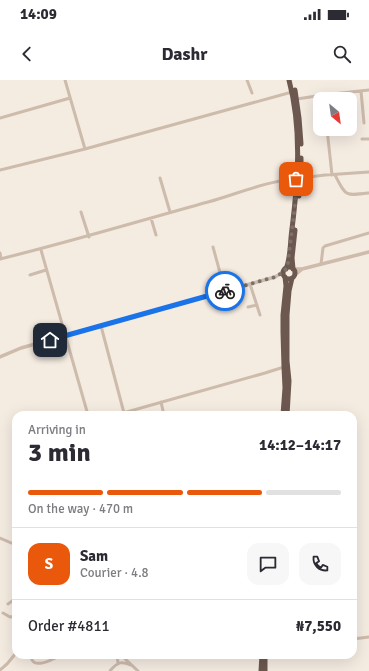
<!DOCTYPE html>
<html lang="en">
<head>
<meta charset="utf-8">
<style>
  body { margin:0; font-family:Signika,sans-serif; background:#f7f7f7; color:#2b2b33; height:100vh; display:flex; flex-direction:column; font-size:15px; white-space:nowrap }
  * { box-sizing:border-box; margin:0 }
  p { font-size:13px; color:#7c7c81 }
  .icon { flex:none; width:22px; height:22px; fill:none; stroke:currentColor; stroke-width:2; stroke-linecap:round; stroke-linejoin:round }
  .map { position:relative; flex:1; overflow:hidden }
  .side { position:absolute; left:12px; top:331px; width:345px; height:248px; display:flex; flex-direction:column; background:#fff; border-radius:12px; box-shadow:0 4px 16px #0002 }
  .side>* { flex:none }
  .needle { width:26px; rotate:151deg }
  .controls { position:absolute; left:313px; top:12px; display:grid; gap:8px }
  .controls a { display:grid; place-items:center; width:44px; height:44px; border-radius:8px; background:#fff; box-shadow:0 4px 16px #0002; font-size:20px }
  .pin { position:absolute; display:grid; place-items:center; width:34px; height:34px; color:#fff; margin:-17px; border-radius:8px; box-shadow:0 2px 6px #0006 }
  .courier { position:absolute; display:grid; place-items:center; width:40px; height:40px; margin:-20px; border:3px solid #1a73e8; border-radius:50%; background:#fff; color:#222; box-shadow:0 1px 5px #0007 }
  .head em { font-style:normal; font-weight:800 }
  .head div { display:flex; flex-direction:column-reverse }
  .head { display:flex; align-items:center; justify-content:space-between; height:68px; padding:0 16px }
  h1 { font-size:26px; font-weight:800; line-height:30px }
  .bar { display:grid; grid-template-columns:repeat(4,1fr); gap:6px 4px; align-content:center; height:48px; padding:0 16px }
  .bar i { height:5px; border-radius:3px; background:#e1e1e2 }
  .bar .on { background:#ea580c }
  .bar p { grid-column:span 4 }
  .line { display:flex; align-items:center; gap:10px; padding:0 16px; border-top:1px solid #e1e1e2 }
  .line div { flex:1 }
  .round { display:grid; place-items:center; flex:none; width:42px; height:42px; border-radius:12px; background:#f7f7f7 }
  .status { display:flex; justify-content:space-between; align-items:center; height:28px; padding:0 20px; background:#fff; direction:ltr }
  .status svg { height:11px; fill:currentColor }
  header { display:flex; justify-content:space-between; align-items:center; height:52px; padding:0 16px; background:#fff; font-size:18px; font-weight:800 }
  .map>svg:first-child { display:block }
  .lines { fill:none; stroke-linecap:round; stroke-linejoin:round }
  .minor { stroke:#cdbbac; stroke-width:3 }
  .tertiary { stroke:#cdbbac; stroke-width:3.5 }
  .trunk { stroke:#6c584f; stroke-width:5 }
  .done { stroke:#7c716b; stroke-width:4; stroke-dasharray:0 7.2 }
  .route { stroke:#1a73e8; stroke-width:5 }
</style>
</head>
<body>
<div class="status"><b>14:09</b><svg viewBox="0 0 49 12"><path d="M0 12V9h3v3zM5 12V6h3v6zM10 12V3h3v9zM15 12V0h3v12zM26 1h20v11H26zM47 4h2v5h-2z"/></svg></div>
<header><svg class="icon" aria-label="back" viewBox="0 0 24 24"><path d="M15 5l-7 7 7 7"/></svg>Dashr<svg class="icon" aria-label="search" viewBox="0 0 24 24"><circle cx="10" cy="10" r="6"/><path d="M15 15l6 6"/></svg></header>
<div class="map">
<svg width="369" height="591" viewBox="0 0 369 591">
  <rect width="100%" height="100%" fill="#f4ebe1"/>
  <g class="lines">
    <path class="minor" d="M65,0L85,69
      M247,0L252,13
      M361,11L364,43
      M297,19L323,15L369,10
      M0,38L70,18
      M327,49L332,95
      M362,59H369
      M0,90L85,69L292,12
      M335,95C346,116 344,116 369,113
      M160,98L170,132
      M301,98L325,95L369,92
      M81,132L89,157
      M151,138L156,155
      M213,167L225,211
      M41,170L88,335
      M0,173L1,179
      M0,179C70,162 139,141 208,122C237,114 266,101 296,99
      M321,184L323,168L325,166L369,153
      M30,195L46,190
      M250,204L260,235
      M248,227L257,225
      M101,246L124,333
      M161,322L164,335
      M116,335L265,293L284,287
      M0,458L16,465
      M8,524L15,519L16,520
      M3,533L10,537L16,536
      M353,559L369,557
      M31,575C31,591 52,580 61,575
      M117,575L118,583
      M121,575L138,591
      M0,590L7,584L16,573
      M110,591C118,581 122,581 133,586"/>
    <path class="tertiary" d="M293,189H302L369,172
      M294,196L301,190
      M0,277L21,268L275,197L280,194L284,191"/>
    <path class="trunk" d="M295,10L299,38L301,64
      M299,116L301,98V78
      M283 193a6 6 0 1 1 12 0a6 6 0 1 1-12 0Z
      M286,189C291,177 290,162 292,149C298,100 302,49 289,0
      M293,189L292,178L295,150
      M283,335L285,308L284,287L283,252V235L286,206L285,197
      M287,335L289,301L287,281V235L289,211L292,198
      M261,591L262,575
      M265,591V575"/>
  </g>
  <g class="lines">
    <path class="done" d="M225,211L275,197L282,193L286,189L288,183L295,125L296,99"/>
    <path class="route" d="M50,260L225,211"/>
  </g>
</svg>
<div class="controls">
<a><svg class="needle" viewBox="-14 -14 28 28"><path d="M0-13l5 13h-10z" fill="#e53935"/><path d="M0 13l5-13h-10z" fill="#7c7c81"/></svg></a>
</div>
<div class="pin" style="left:296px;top:99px;background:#ea580c"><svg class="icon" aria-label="bag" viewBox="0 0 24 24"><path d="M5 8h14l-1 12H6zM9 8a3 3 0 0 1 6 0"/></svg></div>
<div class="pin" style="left:50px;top:260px;background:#1f2937"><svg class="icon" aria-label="home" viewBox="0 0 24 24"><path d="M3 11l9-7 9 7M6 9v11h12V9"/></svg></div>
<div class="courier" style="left:225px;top:211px"><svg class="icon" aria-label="bike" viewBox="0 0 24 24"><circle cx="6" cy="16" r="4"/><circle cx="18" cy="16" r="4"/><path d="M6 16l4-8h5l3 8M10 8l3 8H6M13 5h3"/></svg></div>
<section class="side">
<div class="head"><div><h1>3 min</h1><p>Arriving in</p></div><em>14:12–14:17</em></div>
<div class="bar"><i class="on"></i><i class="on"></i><i class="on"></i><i></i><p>On the way · 470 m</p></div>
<div class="line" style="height:72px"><b class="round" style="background:#ea580c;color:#fff">S</b><div><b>Sam</b><p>Courier · 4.8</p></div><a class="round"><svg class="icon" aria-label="chat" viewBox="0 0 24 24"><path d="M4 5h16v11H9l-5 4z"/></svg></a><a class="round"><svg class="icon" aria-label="phone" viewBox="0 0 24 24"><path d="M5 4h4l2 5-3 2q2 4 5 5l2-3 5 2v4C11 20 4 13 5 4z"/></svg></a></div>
<div class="line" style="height:52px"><div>Order #4811</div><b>₦7,550</b></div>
</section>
</div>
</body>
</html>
